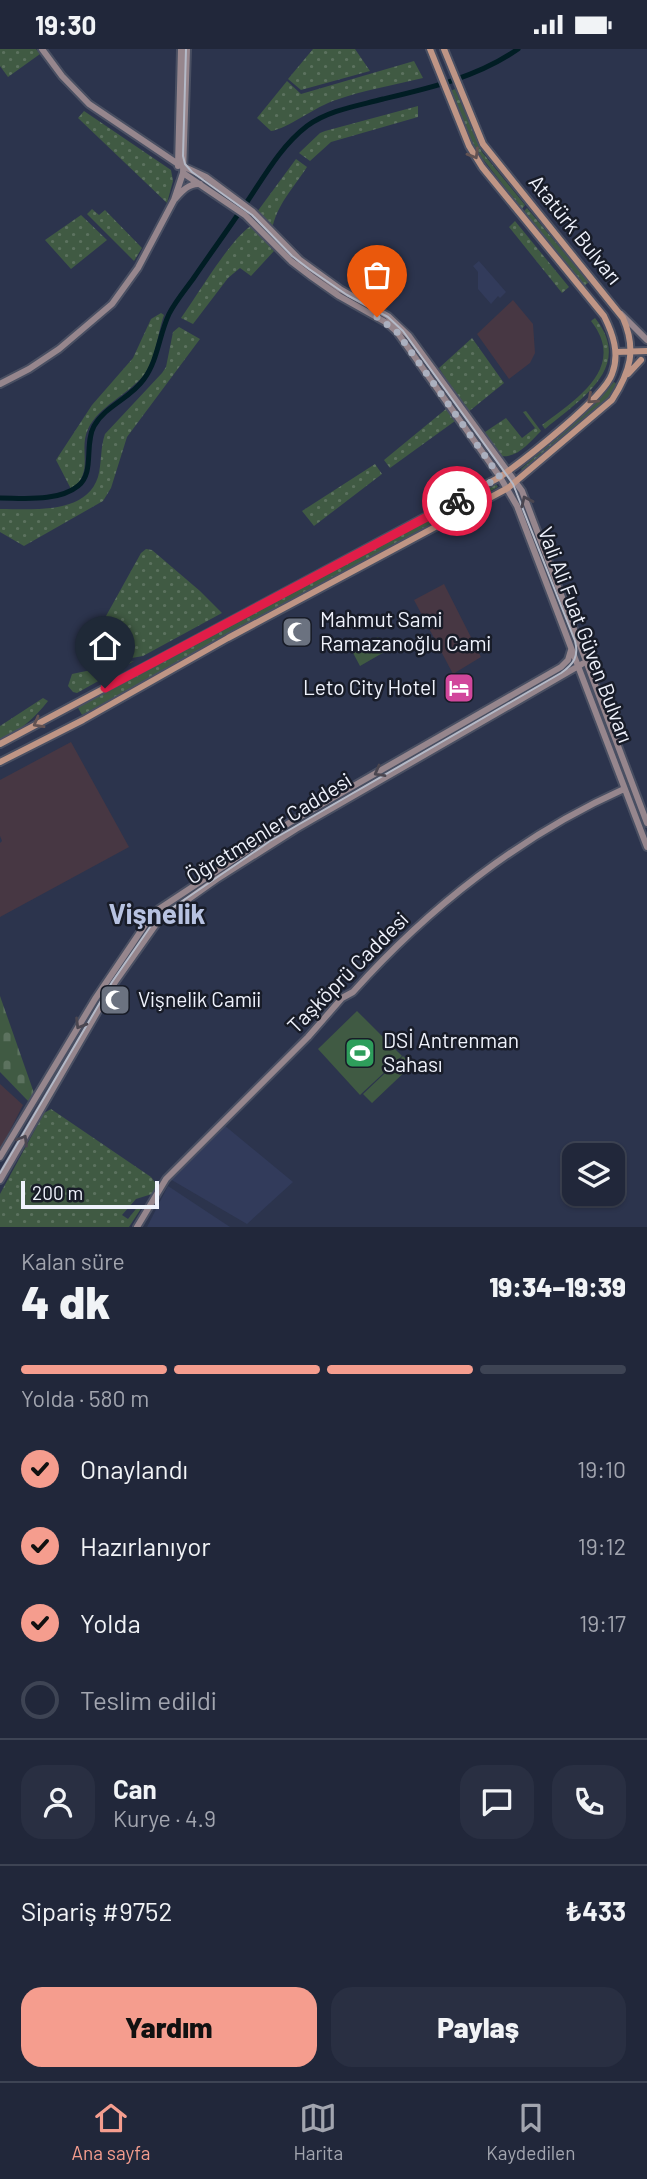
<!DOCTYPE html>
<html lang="tr">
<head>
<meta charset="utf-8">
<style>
  body { margin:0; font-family:Barlow,sans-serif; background:#292f42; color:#f1f3f6; height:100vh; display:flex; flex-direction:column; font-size:26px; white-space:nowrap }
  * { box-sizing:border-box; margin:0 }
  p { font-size:23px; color:#a2a5af }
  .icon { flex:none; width:38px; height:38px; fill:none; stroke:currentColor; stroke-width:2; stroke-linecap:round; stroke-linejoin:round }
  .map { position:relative; height:1178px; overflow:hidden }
  .drawer { display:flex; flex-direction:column; background:#21273a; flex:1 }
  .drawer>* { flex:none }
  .tools { position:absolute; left:562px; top:1094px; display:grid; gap:14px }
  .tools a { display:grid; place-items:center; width:63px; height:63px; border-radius:14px; background:#21273a; box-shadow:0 2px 5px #0004,0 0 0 2px #3e4454; font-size:35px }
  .scale { position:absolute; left:21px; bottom:18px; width:138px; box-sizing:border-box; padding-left:7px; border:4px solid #eff2fc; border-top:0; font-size:19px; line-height:24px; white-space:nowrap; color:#eff2fc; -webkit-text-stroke:5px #181c28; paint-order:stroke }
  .pin { position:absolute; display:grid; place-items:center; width:60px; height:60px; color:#fff; margin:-72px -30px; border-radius:50% 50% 50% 0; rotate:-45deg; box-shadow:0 0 7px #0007 }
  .pin .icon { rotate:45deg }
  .courier { position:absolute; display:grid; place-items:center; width:70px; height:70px; margin:-35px; border:5px solid #e11d48; border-radius:50%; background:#fff; color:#222; box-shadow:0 2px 9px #0007 }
  .overview em { font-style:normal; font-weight:800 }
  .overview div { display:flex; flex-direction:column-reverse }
  .overview { display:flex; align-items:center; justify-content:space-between; height:119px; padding:0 21px }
  h1 { font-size:46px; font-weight:800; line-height:52px }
  .bar { display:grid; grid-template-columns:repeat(4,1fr); gap:10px 7px; align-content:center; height:84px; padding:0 21px }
  .bar i { height:9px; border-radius:5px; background:#3e4454 }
  .bar .current { background:#f59d8e }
  .bar p { grid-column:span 4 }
  .line { display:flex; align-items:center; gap:18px; padding:0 21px; border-top:2px solid #3e4454 }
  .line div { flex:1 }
  .round { display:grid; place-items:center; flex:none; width:74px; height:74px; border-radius:21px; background:#292f42 }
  ol { padding:0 21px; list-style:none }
  li { display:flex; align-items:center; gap:21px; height:77px }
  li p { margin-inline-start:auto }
  li .icon { padding:7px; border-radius:50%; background:#f59d8e; color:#111; stroke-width:4 }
  li:last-child { color:#a2a5af }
  li i { width:38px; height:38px; border:4px solid #3e4454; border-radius:50% }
  .primary-button { display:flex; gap:14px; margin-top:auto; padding:14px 21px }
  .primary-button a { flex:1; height:80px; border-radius:21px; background:#f59d8e; color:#111; font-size:28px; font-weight:800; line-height:80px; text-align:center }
  .primary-button a+a { background:#292f42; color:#f1f3f6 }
  .status { display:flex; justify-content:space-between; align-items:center; height:49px; padding:0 35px; background:#21273a; direction:ltr }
  .status svg { height:19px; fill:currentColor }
  .tabs { display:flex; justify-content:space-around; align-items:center; height:98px; border-top:2px solid #3e4454; background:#21273a; font-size:19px; color:#a2a5af }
  .tabs a { display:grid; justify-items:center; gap:4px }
  .tabs .current { color:#f59d8e }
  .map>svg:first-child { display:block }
  .built { fill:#323b5b }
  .education { fill:#473743 }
  .grass { fill:url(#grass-dots) }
  .cemetery { fill:url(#cemetery-stones) }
  .pitch { fill:#405a43 }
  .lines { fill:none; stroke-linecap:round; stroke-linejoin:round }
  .canal { stroke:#011d24; stroke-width:5 }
  .secondary-casing { stroke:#494f62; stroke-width:10 }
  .primary-casing { stroke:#494f62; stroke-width:10 }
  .secondary { stroke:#96868d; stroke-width:6 }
  .primary { stroke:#bf9585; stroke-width:6 }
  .tram { stroke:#b4b9c7; stroke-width:2 }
  .oneway { stroke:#635252 }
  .oneway2 { stroke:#4a4650 }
  .done { stroke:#abb0bf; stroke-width:7; stroke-dasharray:0 12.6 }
  .route { stroke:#e11d48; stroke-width:9 }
  .labels { text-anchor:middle; stroke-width:5; stroke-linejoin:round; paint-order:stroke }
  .street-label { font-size:21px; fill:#eff2fc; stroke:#181c28 }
  .poi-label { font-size:21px; fill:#eff2fc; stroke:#181c28; text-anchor:start }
  .district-label { font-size:28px; font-weight:bold; fill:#b7c2e1; stroke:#181c28 }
</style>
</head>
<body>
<div class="status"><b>19:30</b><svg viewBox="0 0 49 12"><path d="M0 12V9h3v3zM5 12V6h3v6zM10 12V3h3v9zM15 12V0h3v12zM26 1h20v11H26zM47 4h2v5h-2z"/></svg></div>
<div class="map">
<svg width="647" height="1178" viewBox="0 0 647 1178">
  <defs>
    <pattern id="grass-dots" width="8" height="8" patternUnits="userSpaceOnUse" patternTransform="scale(1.75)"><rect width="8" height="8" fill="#405a43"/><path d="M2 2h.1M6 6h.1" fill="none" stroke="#5c725f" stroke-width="1.8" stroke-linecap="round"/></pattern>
    <pattern id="cemetery-stones" width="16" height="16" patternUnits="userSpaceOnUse" patternTransform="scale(1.75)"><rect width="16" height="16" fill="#405a43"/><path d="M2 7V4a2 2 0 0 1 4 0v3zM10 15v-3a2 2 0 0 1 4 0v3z" fill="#5c725f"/></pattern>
  </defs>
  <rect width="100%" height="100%" fill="#2c344d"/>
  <path class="built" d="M479,212L506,243L500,249L498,247L491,255L478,240V223L473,217Z
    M224,1076L293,1133L247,1175L170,1130Z
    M168,1137L230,1178H147Z"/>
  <path class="education" d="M513,251L533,275L535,304L530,314L509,330L477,285Z
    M444,535L481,608L453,625L414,551Z
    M71,693L129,798L0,868V794L2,792L0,787V731Z
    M0,1035L23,1056L0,1101Z"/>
  <path class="grass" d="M0,0H36L40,5L8,28L0,17Z
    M313,0H355L370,22L301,41L288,30Z
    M414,12L423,29C394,36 364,41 336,51C316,57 287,80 271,82L257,69L287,32L301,45Z
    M455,40L482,103L525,156L522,160L479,105L465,80L450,42Z
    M418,57V68L331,93L310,112L299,104L320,84L325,82Z
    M84,62L171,121L173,132L167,154L78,69Z
    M296,110L307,118C294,138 276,157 272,181L257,163Z
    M527,159L589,233L584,237L524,162Z
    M92,160L99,166L105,161L142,199L134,212L87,165Z
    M81,166L107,191L71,220L45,191Z
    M515,172L569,238L562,244L509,178Z
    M251,177L274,202L251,227L240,219L228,229L193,275L181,269C197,247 231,189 251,177Z
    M161,264L164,266C157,286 156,311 143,327C126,347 99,357 88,380C78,401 95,424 71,440L56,411L92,356L133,309L151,270Z
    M595,269C635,319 579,351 545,380L542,376C575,351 628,319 591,272Z
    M179,278L200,290L127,388L111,439L103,452L24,497L0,483V460C31,460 86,466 98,428C102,414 100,399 105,385L162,324L166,318L173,283Z
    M472,289L504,334L467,364L439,319Z
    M614,333L618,336L609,350L523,422L521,420L598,352Z
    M446,360L455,372L390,419L384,411Z
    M526,362L541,382C529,394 517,410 499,407L482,385L506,369L522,389L535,379L523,363Z
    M375,415L382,425L314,477L302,462Z
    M496,435L498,438L82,666L77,657Z
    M146,500L152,501L200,542L222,564L143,607L87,617L84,614L86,603L141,504Z
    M134,612L77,644L73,643L68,637L72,625Z
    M43,649L48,652C34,670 20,681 0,692V677Z
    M51,1060L151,1128L157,1136L152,1145L136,1150L122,1166L128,1170L139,1156L142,1158L129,1178H0V1145L44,1064Z"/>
  <path class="cemetery" d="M0,947L34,1044L29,1053L0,1023Z"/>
  <path class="pitch" d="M378,588L386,602L360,617L352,602Z
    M357,962L402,1007L360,1046L318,1000Z
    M403,1007L412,1016L372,1054L363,1045Z"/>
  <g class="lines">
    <path class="canal" d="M247,153C265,126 281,97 307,77C329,61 357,57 383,50C430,39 478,28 518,0
      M0,449C24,449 58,453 78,437C95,424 84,395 94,377C105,357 131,349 144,330C158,311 159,286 169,265C175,253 185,241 193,230C208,208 224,186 239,164"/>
    <g class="secondary-casing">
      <path id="secondary" d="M42,0L62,27L89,55L178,115L206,128L253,163L300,211L340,240L388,267L409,287L522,442L647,774
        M178,117L181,0
        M183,124L245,166L291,212L312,228L339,247L387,274L397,283L500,428L517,457L647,798
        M175,150C182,142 189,134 200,135
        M621,265L647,291
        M0,335L29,320L59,300L112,255L138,219L174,151L183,124L187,0
        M0,1108L95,950L149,870L159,860L289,774L561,618L568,611L571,601
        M0,1131L113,936L159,871L217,830L296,780L582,615
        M137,1178L166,1130L308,988L342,949L353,943C428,859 521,786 624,740"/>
    </g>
    <g class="primary-casing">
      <path id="primary" d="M616,303L647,302
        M628,325L641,311
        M0,695L500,428C524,411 604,349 612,325C620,305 613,285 604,267L482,118L469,97L430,0
        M0,713L83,671L228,589L508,439L612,351C630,323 637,301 623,269L483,95L444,0"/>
    </g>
    <use href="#secondary" class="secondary"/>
    <use href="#primary" class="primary"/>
    <path class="tram" d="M0,1124L112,933L150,878L162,866L270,792L561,624C574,615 579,607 575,592L513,435L403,282L388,268L347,246L309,220L292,207L252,166L192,123L185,115L183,107L186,0"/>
  </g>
  <defs><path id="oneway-chevron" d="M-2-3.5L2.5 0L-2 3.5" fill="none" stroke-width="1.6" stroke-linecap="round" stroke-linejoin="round" transform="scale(1.75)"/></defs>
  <g class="oneway">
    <use href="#oneway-chevron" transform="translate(474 105) rotate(59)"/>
    <use href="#oneway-chevron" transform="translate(592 350) rotate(138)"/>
    <use href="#oneway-chevron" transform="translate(38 674) rotate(151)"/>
  </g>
  <g class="oneway2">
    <use href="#oneway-chevron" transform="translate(526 452) rotate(-115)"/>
    <use href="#oneway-chevron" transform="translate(379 723) rotate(151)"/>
    <use href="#oneway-chevron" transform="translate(80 975) rotate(121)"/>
    <use href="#oneway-chevron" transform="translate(23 1091) rotate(-59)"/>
  </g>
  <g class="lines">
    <path class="done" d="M377,268L397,283L500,428L457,452"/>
    <path class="route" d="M105,639L457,452"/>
  </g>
  <defs>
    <g id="mosque-square" transform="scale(1.575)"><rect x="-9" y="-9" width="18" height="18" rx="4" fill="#6b7280" stroke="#181c28"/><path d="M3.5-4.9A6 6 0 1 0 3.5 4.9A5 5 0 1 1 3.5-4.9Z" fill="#fff"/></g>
    <g id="hotel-square" transform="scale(1.575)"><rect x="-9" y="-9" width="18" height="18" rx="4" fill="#d1479c" stroke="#181c28"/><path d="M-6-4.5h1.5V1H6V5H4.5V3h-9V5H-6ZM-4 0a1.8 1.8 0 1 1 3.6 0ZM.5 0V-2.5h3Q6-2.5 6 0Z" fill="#fff"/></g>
    <g id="stadium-square" transform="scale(1.575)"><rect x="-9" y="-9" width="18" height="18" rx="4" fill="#2e9e5b" stroke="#181c28"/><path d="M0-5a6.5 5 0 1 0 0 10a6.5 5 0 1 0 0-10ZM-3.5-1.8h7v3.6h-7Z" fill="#fff"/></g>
  </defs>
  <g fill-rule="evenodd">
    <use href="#mosque-square" x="297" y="583"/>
    <use href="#hotel-square" x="459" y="639"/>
    <use href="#mosque-square" x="115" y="951"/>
    <use href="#stadium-square" x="360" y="1004"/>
  </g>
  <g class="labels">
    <g class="street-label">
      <text transform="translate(575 181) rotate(51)" y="7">Atatürk Bulvarı</text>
      <text transform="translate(585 586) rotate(69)" y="7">Vali Ali Fuat Güven Bulvarı</text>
      <text transform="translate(269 780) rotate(-32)" y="7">Öğretmenler Caddesi</text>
      <text transform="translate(348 924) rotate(-45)" y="7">Taşköprü Caddesi</text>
    </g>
    <g class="poi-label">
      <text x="320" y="578">Mahmut Sami<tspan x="320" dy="24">Ramazanoğlu Cami</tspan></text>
      <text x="436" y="646" text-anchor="end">Leto City Hotel</text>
      <text x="138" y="958">Vişnelik Camii</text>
      <text x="383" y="999">DSİ Antrenman<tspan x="383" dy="24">Sahası</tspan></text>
    </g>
    <g class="district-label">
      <text x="157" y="875">Vişnelik</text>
    </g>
  </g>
</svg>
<div class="tools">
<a><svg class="icon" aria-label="layers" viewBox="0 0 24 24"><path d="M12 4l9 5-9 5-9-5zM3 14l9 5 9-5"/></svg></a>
</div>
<div class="scale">200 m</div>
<div class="pin" style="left:377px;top:268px;background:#ea580c"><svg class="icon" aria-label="bag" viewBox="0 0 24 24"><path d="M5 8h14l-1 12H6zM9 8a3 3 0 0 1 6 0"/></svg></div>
<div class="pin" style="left:105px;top:639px;background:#1f2937"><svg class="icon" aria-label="home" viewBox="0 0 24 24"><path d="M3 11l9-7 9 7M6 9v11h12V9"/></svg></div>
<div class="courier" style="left:457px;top:452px"><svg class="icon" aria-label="bike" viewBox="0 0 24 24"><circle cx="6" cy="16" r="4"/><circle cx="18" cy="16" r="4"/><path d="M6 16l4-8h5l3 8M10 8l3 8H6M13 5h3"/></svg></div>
</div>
<section class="drawer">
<div class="overview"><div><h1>4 dk</h1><p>Kalan süre</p></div><em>19:34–19:39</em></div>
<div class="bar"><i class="current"></i><i class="current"></i><i class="current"></i><i></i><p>Yolda · 580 m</p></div>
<ol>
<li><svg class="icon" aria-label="check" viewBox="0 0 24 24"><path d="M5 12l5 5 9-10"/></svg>Onaylandı<p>19:10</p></li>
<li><svg class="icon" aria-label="check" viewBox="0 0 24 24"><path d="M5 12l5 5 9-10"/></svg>Hazırlanıyor<p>19:12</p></li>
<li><svg class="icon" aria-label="check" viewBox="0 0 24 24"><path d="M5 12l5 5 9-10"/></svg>Yolda<p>19:17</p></li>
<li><i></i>Teslim edildi</li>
</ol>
<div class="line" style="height:126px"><a class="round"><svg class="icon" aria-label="person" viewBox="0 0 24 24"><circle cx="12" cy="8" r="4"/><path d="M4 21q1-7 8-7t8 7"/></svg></a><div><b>Can</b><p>Kurye · 4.9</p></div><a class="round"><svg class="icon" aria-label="chat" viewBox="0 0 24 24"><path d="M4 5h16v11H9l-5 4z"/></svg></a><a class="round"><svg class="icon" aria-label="phone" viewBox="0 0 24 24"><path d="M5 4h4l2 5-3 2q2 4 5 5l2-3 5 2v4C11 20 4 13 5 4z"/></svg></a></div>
<div class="line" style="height:91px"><div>Sipariş #9752</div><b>₺433</b></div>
<div class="primary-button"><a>Yardım</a><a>Paylaş</a></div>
</section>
<nav class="tabs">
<a class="current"><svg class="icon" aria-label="home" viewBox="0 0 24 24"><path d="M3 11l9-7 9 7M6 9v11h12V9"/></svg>Ana sayfa</a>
<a><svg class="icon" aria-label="map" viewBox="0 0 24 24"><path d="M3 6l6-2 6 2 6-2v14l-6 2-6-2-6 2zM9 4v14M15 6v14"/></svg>Harita</a>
<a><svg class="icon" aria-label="saved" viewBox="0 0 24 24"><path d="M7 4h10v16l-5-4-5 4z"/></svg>Kaydedilen</a>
</nav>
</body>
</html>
